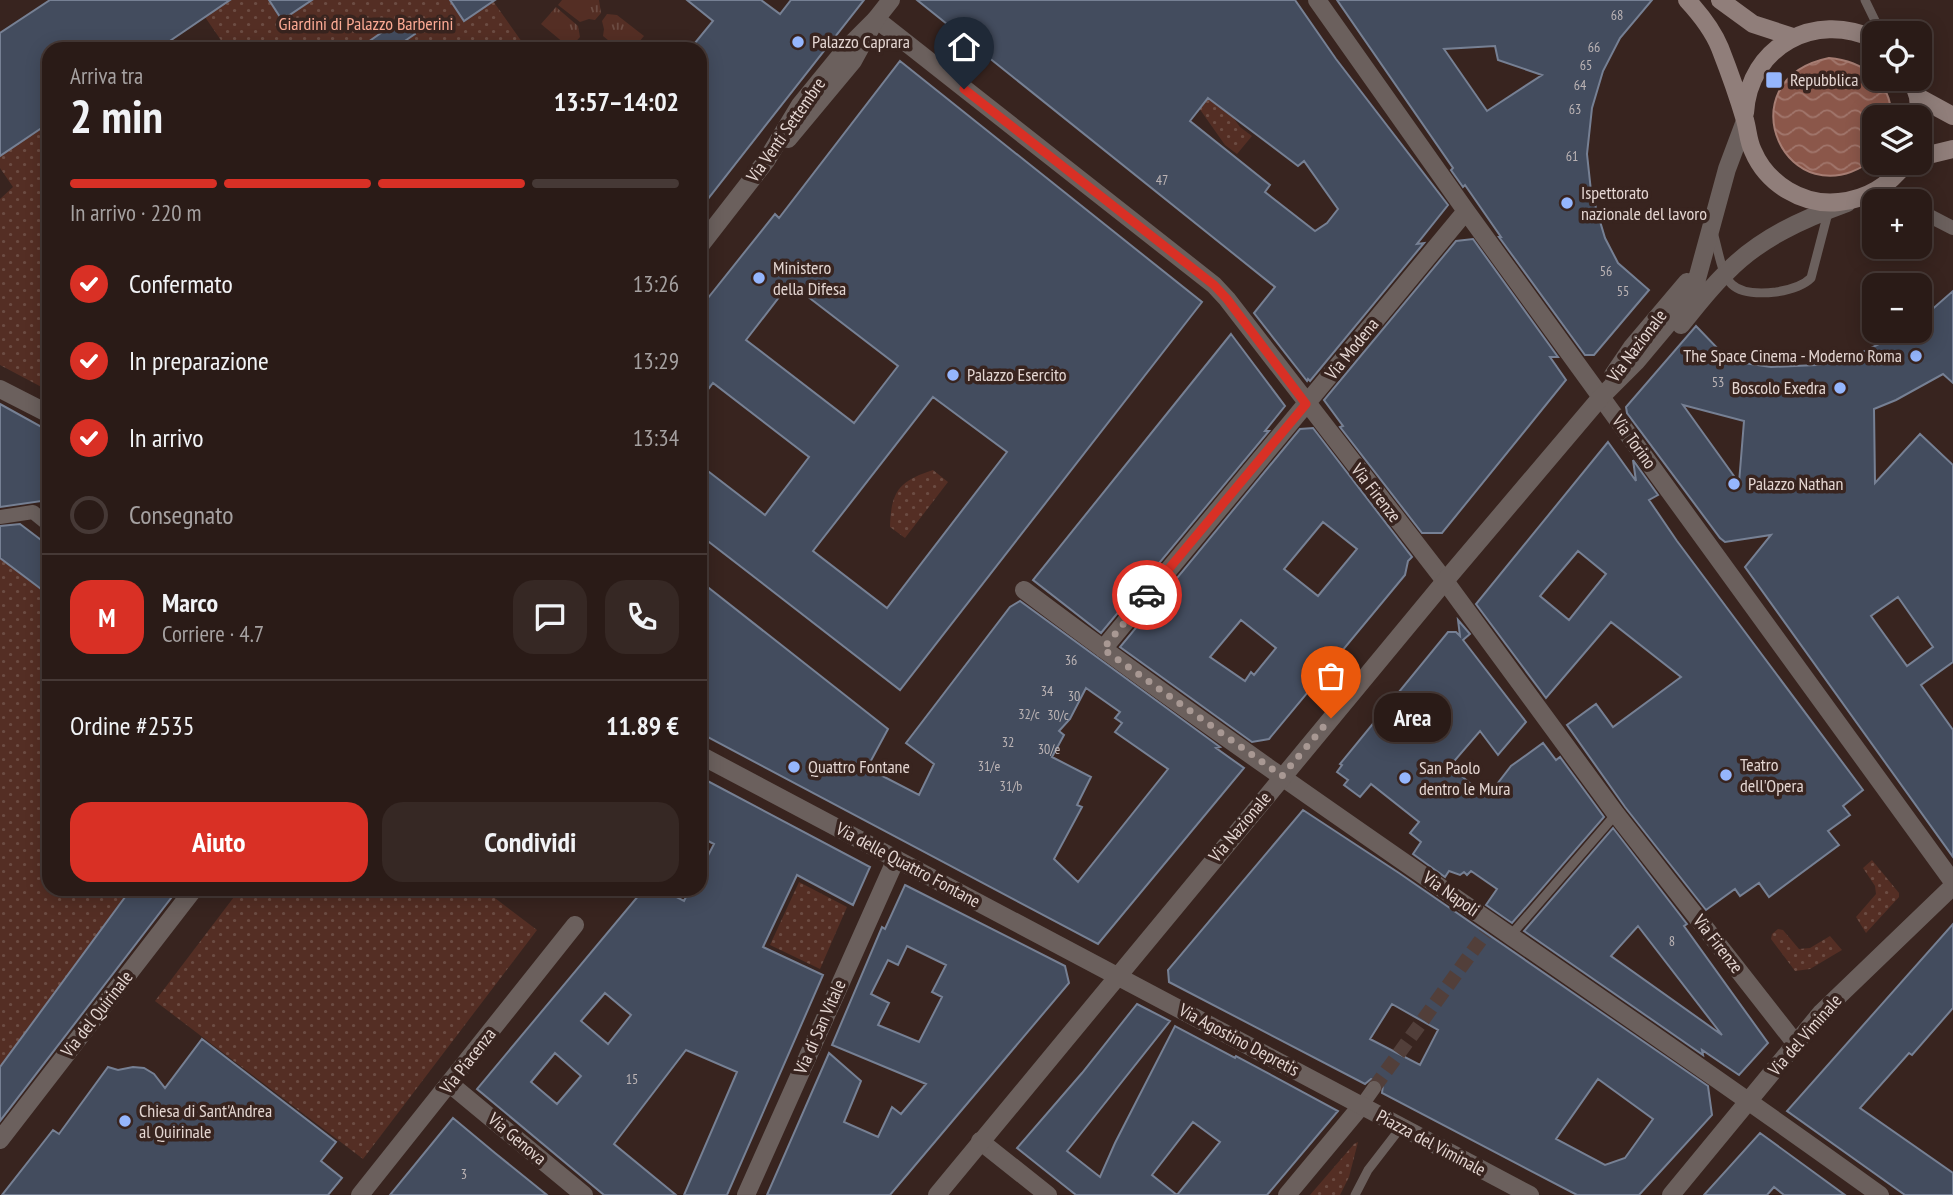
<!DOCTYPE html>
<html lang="it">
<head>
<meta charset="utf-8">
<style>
  body { margin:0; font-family:"PT Sans Narrow",sans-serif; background:#362824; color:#f1f3f6; height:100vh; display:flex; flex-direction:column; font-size:26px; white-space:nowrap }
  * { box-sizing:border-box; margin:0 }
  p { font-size:23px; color:#a5a1a1 }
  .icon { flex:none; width:38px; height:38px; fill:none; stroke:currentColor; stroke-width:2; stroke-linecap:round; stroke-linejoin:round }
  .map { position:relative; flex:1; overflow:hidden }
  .sheet { position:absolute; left:42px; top:42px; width:665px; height:854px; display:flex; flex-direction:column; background:#2a1b17; border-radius:21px; box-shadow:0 4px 18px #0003,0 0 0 2px #463936 }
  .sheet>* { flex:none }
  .buttons { position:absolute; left:1862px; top:21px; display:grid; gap:14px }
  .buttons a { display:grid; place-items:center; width:70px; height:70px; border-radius:14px; background:#2a1b17; box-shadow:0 4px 18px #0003,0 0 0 2px #463936; font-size:35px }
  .pin { position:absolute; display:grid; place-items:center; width:60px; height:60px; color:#fff; margin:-72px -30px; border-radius:50% 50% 50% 0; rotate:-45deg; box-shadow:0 0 7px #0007 }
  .pin .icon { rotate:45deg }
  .courier { position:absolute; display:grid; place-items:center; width:70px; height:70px; margin:-35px; border:5px solid #d93025; border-radius:50%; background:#fff; color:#222; box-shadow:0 2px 9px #0007 }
  .bubble { position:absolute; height:49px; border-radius:21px; background:#2a1b17; box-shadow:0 4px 18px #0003,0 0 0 2px #463936; font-size:23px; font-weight:600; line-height:49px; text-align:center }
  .summary em { font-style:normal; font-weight:600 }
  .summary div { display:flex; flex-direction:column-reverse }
  .summary { display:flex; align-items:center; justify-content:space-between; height:119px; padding:0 28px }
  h1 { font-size:46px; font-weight:600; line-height:52px }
  .bar { display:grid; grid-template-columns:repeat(4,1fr); gap:10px 7px; align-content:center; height:84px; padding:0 28px }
  .bar i { height:9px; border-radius:5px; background:#463936 }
  .bar .current { background:#d93025 }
  .bar p { grid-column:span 4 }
  .line { display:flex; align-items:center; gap:18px; padding:0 28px; border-top:2px solid #463936 }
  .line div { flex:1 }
  .round { display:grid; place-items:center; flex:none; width:74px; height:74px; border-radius:21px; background:#362824 }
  ol { padding:0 28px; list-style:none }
  li { display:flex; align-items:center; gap:21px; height:77px }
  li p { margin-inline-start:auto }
  li .icon { padding:7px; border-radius:50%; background:#d93025; color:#fff; stroke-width:4 }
  li:last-child { color:#a5a1a1 }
  li i { width:38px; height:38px; border:4px solid #463936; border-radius:50% }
  .button { display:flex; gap:14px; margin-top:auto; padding:14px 28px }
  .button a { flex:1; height:80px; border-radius:21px; background:#d93025; color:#fff; font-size:28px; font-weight:600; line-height:80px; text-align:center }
  .button a+a { background:#362824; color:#f1f3f6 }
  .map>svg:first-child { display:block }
  .grass { fill:url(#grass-tufts) }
  .park { fill:url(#park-dots) }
  .water { fill:url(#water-waves); stroke:#a67d73; stroke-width:2 }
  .building { fill:#434c5e; stroke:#768094; stroke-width:2; fill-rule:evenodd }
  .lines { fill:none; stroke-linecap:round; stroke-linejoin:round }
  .pedestrian-tunnel { stroke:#523f3a; stroke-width:14; stroke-dasharray:14 7; stroke-linecap:butt }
  .service { stroke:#6b605d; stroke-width:9 }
  .pedestrian { stroke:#6b605d; stroke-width:14 }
  .minor { stroke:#6b605d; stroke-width:18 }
  .tertiary { stroke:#6b605d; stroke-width:18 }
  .secondary { stroke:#907e7a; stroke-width:18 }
  .done { stroke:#a89893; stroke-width:7; stroke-dasharray:0 12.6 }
  .route { stroke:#d93025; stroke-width:9 }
  .poi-dot { fill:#95b6fd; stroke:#38241f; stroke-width:2.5 }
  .labels { text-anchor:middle; stroke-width:7; stroke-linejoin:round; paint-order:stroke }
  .number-label { font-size:14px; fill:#bcb4b5 }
  .park-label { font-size:18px; fill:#fcaa94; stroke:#38241f }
  .poi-label { font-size:18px; fill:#e4d6d2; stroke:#38241f; text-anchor:start }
  .street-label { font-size:18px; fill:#e4d6d2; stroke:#38241f }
</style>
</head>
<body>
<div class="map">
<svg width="1953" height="1195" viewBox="0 0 1953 1195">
  <defs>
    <pattern id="grass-tufts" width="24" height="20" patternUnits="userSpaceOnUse" patternTransform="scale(1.75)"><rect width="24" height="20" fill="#542e24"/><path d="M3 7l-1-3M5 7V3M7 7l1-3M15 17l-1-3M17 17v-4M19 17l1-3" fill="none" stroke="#6c4c43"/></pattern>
    <pattern id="park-dots" width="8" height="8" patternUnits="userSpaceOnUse" patternTransform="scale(1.75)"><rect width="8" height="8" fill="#542e24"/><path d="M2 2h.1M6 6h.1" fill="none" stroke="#6c4c43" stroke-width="1.8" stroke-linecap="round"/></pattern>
    <pattern id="water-waves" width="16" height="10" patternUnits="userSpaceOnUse" patternTransform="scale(1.75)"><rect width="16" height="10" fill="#8b574a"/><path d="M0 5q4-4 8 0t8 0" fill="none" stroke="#a1766c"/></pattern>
  </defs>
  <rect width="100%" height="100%" fill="#38241f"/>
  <path class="grass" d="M562,0H599L601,13L595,20L589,19L580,22L558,5Z
    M556,7L578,26L580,37L570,48L541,24Z
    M607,14L617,15L644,36L633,49H619L603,36L604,29L602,21Z"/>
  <path class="park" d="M230,0H269L283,20L298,9L292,0H450L465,21L493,1L527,49H227L205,17Z
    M1212,88L1240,127L1252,136L1237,154L1225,145L1194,101Z
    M49,123V391L0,365V199L13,187L0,168V151Z
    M933,470L948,482L905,538L890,527C891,491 899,481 933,470Z
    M0,558L49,595V889H131L0,1067Z
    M1872,860L1899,893V897L1866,933L1856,917L1876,894L1875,886L1863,868Z
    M799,882L847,907L820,969L770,945Z
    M240,889H483L537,930L363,1159L155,1001Z
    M1778,929L1783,930L1799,949L1810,948L1830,936L1842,950L1810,969L1795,971L1771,939L1772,934Z
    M1358,1142L1349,1177L1340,1195H1310L1354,1144Z"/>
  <path class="water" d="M1829,58C1862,61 1892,81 1891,117H1874V159C1787,224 1722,80 1829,58Z"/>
  <path class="building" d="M50,0H230L158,49H49V123L0,156V33Z
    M269,0H312L282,20Z
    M450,0H495L464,21Z
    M687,0H761L780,14L791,0H864L700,209V49H690L713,21Z
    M917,0H1295L1336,59L1448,205L1417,244L1424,243L1310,381L1308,379L1307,381L1254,313L1275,287ZM1208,98L1298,166L1304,161L1338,209L1327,223L1315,231L1265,192L1270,185L1190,121Z
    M1337,0H1652L1620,38L1603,71L1592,108L1587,154L1591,191L1605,238L1618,263L1649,290L1594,355H1585L1499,237H1501L1465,185L1463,187L1451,170L1453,168ZM1495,46L1498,60L1542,75L1487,111L1444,49Z
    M404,17L415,34L393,49H358Z
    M900,61L1202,302L900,690L700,535V465L765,515L809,457L713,383L700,400V308L775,214L779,218ZM790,283L898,366L854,423L746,340ZM933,397L1007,452L887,608L813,551Z
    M1473,239L1558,357H1550L1566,380L1442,533H1422L1340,427L1343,426L1324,400L1456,241Z
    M1953,291V383L1943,374L1896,400L1874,409L1875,483L1920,434L1953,465V662L1921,685L1953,730V857L1745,567L1771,535L1725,542L1720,538L1627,413L1626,407L1696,326L1720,351L1744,363L1771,367L1817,365L1855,356L1905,331H1920V320ZM1683,405L1744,421L1739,483ZM1898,597L1933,647L1907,666L1871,616Z
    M1231,334L1285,406L1265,431H1269L1101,633L1033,580Z
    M0,404L49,431V500L0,507Z
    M1313,428L1412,557L1408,561L1405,575L1269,739L1252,742L1120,647L1300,429ZM1323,522L1357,549L1318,596L1284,569ZM1241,620L1276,648L1254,675L1251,672L1245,681L1210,657Z
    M1608,442L1636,481L1633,460L1658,495L1649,500L1677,541L1863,790L1843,806L1850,815L1828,831L1839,845L1769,897L1759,883L1740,896L1735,889L1706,910L1625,807L1567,725L1596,704L1613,727L1681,677L1611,622L1546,698L1476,604ZM1578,551L1606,574L1569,620L1540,596Z
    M20,524L49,546V595L0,558V526Z
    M700,581L888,729L867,768L919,795L934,764L906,743L1010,607L1020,601L1220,747L1216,748L1244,768L1098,944L700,733ZM1086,688L1120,712L1115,718L1122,723L1115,732L1168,769L1078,882L1054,859L1082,807L1077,805L1091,777L1052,757L1064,735L1059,731L1070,719Z
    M1458,620L1470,634L1463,640L1526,722L1498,755L1480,731L1450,766L1472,785L1467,790L1472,795L1479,790L1487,797L1511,766L1543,743L1556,760L1560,757L1604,817L1512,923L1486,905L1497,889L1471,871L1467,875L1464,872L1460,875L1449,871L1445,877L1413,854L1421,842L1410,833L1419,822L1371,784L1360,797L1344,785L1348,780L1337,772L1342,765L1340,764L1448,632H1456L1460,636Z
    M700,777L870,867L853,905L797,875L763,947L823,975L727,1195H684L737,1072L686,1050L614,1144L676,1195H604L477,1089L644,889H661L684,901L690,889H700V871L714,844L700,837ZM605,993L631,1015L608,1044L581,1021ZM555,1053L581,1076L557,1104L531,1082Z
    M1303,810L1399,873L1708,1086L1712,1115L1639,1195H1577L1382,1093L1383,1085L1379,1080L1371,1079L1365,1084L1169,982L1168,970ZM1392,1004L1438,1030L1420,1065L1370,1039ZM1598,1079L1653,1119L1625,1158L1605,1165L1556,1139Z
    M1613,828L1687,924L1684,926L1768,1043L1739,1075L1702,1050L1703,1055L1524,931ZM1638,926L1722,1035L1611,956Z
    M905,885L1065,966L1069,983L890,1195H767L829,1053L861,1081L844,1122L878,1137L892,1107L901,1114L926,1084L832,1045L882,927L885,929ZM907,946L946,965L932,992L942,997L919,1042L878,1025L889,1003L871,994L888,960L898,965Z
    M131,889H178L0,1121V1067Z
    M1953,924V1008L1912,1055L1909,1053L1860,1108L1953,1173V1195H1905L1787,1111Z
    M1137,1004L1170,1021L1067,1151L1100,1177L1115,1143L1175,1026L1235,1058L1236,1056L1338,1111L1267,1195H1076L1017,1148L1082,1073ZM1193,1122L1220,1142L1177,1195L1152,1175Z
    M202,1039L336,1142L321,1161L342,1178L328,1195H2L53,1130L59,1134L108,1067L118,1070L133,1067L144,1068L154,1074L165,1088Z
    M453,1118L495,1153L547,1195H390Z
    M1760,1133L1845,1195H1784L1774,1187L1767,1195H1704Z"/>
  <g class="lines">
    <path class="pedestrian-tunnel" d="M1374,1088L1485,934"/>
    <path class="service" d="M1865,0L1881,33
      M1713,232C1725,276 1722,298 1776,292C1789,290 1802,287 1811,278L1829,209
      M1511,935L1616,814
      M1355,1195L1368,1170L1402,1126"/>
    <path class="pedestrian" d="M1866,196L1886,201
      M1920,211L1953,228
      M0,517L33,512L49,525
      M1362,1105L1374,1088"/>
    <path class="minor" d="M1317,0L1466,211L1953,882
      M876,19L1214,285L1227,299L1445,581L1616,814L1796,1044
      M1024,590C1303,800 1597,990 1880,1195
      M1103,649L1466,211
      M450,1084L584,1195
      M980,1141L1048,1195
      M360,1195L575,925
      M746,1195L896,859
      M1287,1195L1362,1105
      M1671,1195L1821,1013L1953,886"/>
    <path class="tertiary" d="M788,139L853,61L876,19L891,0
      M700,246L766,161L800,105L844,51L876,19
      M1681,325C1696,307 1710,288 1727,272C1760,238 1803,219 1847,203
      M1613,375L1632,347L1687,282
      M0,389L49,414
      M700,755L1530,1195
      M0,1140L194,889
      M937,1195L1445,581L1601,397L1636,362L1683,306L1697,279L1727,169L1745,121"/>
    <path class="secondary" d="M1687,0C1700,14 1713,31 1720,48C1729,71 1738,96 1745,120C1748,130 1748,141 1753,151C1767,184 1803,206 1839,202C1868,199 1888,186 1906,163
      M1720,0L1753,24L1793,37
      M1912,79L1918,97L1920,121
      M1918,97L1953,116
      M1745,113C1749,46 1815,11 1874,39
      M1920,157L1953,149"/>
  </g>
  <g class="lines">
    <path class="done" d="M1147,595L1103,649L1282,776L1331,718"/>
    <path class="route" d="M964,89L1214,285L1227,299L1306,404L1147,595"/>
  </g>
  <g class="poi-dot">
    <circle cx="798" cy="42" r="7"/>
    <rect x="1765" y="71" width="18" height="18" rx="3.5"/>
    <circle cx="1567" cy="203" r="7"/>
    <circle cx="759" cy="278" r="7"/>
    <circle cx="1916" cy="356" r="7"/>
    <circle cx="953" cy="375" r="7"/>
    <circle cx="1840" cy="388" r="7"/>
    <circle cx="1734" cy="484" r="7"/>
    <circle cx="794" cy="767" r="7"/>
    <circle cx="1726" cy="775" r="7"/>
    <circle cx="1405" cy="778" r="7"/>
    <circle cx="125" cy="1121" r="7"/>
  </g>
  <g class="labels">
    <g class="number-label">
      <text x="1617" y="20">68</text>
      <text x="1594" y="52">66</text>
      <text x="1586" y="70">65</text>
      <text x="1580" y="90">64</text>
      <text x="1575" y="114">63</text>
      <text x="1572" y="161">61</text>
      <text x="1162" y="185">47</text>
      <text x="1606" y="276">56</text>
      <text x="1623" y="296">55</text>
      <text x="1718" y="387">53</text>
      <text x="1071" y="665">36</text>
      <text x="1047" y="696">34</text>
      <text x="1074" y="701">30</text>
      <text x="1029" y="719">32/c</text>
      <text x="1058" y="720">30/c</text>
      <text x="1008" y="747">32</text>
      <text x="1049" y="754">30/e</text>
      <text x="989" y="771">31/e</text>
      <text x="1011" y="791">31/b</text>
      <text x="1672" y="946">8</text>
      <text x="632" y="1084">15</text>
      <text x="464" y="1179">3</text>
    </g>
    <g class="park-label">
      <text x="366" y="30">Giardini di Palazzo Barberini</text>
    </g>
    <g class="poi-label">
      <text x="812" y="48">Palazzo Caprara</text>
      <text x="1790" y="86">Repubblica</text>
      <text x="1581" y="199">Ispettorato<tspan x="1581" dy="21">nazionale del lavoro</tspan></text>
      <text x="773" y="274">Ministero<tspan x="773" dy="21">della Difesa</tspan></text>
      <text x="1902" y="362" text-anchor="end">The Space Cinema - Moderno Roma</text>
      <text x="967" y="381">Palazzo Esercito</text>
      <text x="1826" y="394" text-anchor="end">Boscolo Exedra</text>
      <text x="1748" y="490">Palazzo Nathan</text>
      <text x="1740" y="771">Teatro<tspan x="1740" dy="21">dell'Opera</tspan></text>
      <text x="808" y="773">Quattro Fontane</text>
      <text x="1419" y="774">San Paolo<tspan x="1419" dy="21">dentro le Mura</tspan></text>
      <text x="139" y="1117">Chiesa di Sant'Andrea<tspan x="139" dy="21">al Quirinale</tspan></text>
    </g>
    <g class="street-label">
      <text transform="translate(786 130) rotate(-55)" y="6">Via Venti Settembre</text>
      <text transform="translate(1637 346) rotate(-53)" y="6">Via Nazionale</text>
      <text transform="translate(1352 349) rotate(-51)" y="6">Via Modena</text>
      <text transform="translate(1634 442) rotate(54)" y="6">Via Torino</text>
      <text transform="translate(1376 493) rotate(52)" y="6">Via Firenze</text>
      <text transform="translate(1240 827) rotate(-50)" y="6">Via Nazionale</text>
      <text transform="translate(908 865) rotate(28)" y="6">Via delle Quattro Fontane</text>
      <text transform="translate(1451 894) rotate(35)" y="6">Via Napoli</text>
      <text transform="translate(1718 944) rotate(52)" y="6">Via Firenze</text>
      <text transform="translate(97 1014) rotate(-52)" y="6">Via del Quirinale</text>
      <text transform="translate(820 1027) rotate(-66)" y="6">Via di San Vitale</text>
      <text transform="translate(1805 1035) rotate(-49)" y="6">Via del Viminale</text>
      <text transform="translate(1239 1040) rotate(28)" y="6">Via Agostino Depretis</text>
      <text transform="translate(468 1061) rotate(-52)" y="6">Via Piacenza</text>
      <text transform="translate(517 1139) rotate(40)" y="6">Via Genova</text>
      <text transform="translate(1431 1143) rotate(28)" y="6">Piazza del Viminale</text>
    </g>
  </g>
</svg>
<div class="buttons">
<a><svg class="icon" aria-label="locate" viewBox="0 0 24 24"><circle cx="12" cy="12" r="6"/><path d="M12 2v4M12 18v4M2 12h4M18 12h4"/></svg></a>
<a><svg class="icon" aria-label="layers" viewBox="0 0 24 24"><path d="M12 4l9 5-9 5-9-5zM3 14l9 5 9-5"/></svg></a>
<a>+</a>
<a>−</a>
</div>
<div class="pin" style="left:1331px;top:718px;background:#ea580c"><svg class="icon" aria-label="bag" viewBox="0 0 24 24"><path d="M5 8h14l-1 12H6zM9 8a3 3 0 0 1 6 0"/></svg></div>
<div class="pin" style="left:964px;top:89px;background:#1f2937"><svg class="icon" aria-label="home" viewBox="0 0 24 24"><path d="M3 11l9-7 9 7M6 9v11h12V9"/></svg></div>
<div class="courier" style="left:1147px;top:595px"><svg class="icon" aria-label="car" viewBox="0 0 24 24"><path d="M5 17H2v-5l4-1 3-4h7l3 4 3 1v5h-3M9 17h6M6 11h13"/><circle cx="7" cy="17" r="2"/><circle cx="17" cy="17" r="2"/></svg></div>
<div class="bubble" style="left:1374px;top:693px;width:77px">Area</div>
<section class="sheet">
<div class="summary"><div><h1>2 min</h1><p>Arriva tra</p></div><em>13:57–14:02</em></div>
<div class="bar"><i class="current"></i><i class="current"></i><i class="current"></i><i></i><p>In arrivo · 220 m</p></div>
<ol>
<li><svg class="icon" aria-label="check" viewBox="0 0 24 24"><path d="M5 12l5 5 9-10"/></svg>Confermato<p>13:26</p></li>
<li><svg class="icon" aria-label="check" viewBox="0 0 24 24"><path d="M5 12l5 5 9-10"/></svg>In preparazione<p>13:29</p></li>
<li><svg class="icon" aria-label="check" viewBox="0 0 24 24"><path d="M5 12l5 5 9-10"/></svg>In arrivo<p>13:34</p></li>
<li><i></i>Consegnato</li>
</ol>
<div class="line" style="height:126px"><b class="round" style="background:#d93025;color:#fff">M</b><div><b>Marco</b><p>Corriere · 4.7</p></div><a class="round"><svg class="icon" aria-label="chat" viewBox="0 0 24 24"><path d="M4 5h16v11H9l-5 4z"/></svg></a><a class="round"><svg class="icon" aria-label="phone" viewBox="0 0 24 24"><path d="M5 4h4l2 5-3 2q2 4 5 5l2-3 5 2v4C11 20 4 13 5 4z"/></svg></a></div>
<div class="line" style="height:91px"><div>Ordine #2535</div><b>11.89 €</b></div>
<div class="button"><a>Aiuto</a><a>Condividi</a></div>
</section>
</div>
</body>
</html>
